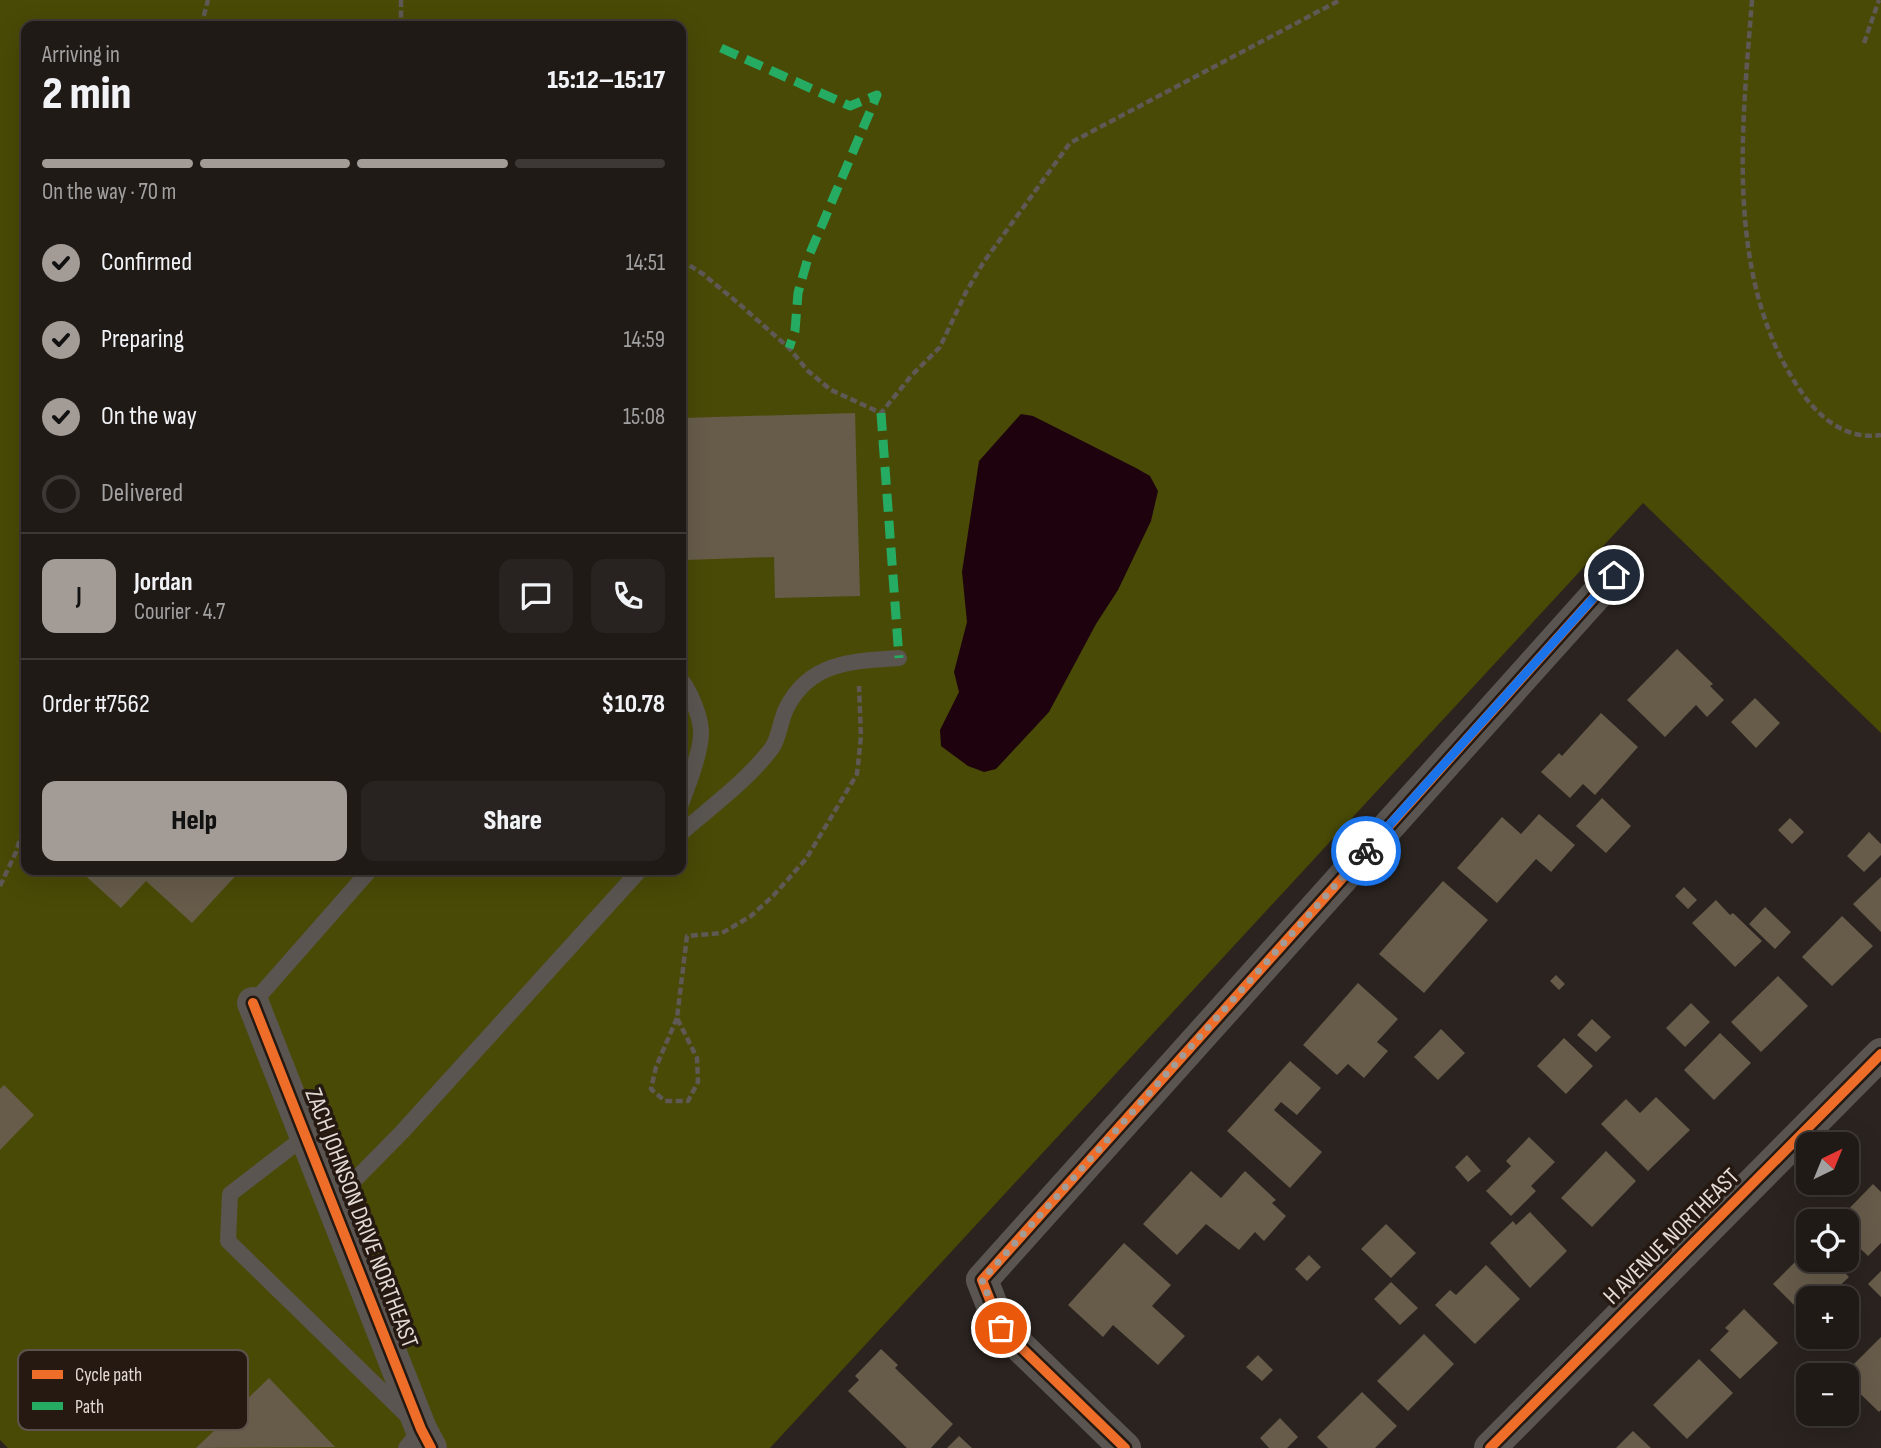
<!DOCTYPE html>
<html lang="en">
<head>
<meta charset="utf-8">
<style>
  body { margin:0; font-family:"Sofia Sans Condensed",sans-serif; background:#282320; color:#f1f3f6; height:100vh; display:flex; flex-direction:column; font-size:26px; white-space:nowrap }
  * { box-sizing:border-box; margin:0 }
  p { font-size:23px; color:#a2a1a1 }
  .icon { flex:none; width:38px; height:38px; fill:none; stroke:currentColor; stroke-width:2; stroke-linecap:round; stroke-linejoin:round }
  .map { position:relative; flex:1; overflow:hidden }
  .side { position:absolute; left:21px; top:21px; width:665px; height:854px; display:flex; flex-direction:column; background:#201a17; border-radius:14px; box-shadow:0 7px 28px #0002,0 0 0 2px #3d3836 }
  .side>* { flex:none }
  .needle { width:46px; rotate:43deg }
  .fabs { position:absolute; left:1796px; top:1132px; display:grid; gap:14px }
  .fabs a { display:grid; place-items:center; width:63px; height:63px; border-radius:14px; background:#201a17; box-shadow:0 7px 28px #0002,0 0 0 2px #3d3836; font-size:35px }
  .pin { position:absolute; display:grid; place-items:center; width:60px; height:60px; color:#fff; margin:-30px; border:4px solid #fff; border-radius:50%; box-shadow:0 2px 7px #0007 }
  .courier { position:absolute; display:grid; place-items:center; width:70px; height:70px; margin:-35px; border:5px solid #1a73e8; border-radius:50%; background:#fff; color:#222; box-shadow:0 2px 9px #0007 }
  .headline em { font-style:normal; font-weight:800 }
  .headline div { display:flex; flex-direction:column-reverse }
  .headline { display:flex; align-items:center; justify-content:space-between; height:119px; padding:0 21px }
  h1 { font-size:46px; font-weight:800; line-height:52px }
  .bar { display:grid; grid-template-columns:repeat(4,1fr); gap:10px 7px; align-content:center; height:84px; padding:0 21px }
  .bar i { height:9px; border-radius:5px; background:#3d3836 }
  .bar .current { background:#a39b96 }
  .bar p { grid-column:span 4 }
  .line { display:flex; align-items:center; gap:18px; padding:0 21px; border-top:2px solid #3d3836 }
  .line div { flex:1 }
  .round { display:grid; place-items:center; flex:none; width:74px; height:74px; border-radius:14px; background:#282320 }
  ol { padding:0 21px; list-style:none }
  li { display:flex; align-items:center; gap:21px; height:77px }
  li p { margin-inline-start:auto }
  li .icon { padding:7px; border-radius:50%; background:#a39b96; color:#111; stroke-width:4 }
  li:last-child { color:#a2a1a1 }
  li i { width:38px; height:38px; border:4px solid #3d3836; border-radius:50% }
  .primary-button { display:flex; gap:14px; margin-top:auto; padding:14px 21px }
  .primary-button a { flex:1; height:80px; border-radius:14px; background:#a39b96; color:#111; font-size:28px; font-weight:800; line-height:80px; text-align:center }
  .primary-button a+a { background:#282320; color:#f1f3f6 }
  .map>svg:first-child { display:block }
  .green { fill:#494a06; fill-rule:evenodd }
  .water { fill:#1e030f }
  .building { fill:#675c4a }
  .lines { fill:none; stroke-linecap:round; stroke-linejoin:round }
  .path { stroke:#5f5956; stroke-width:4.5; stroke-dasharray:7 3.5; stroke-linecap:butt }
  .lane { stroke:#5a5551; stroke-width:16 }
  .street { stroke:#5a5551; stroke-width:32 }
  .quiet { stroke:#26ab63; stroke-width:9; stroke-dasharray:18 9; stroke-linecap:butt }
  .cycleway-casing { stroke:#251911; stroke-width:15 }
  .cycleway { stroke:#ee6e29; stroke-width:10 }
  .done { stroke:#a39b96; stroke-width:7; stroke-dasharray:0 12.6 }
  .route { stroke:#1a73e8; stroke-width:9 }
  .labels { text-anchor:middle; stroke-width:7; stroke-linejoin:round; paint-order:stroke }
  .street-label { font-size:24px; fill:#e4dbd6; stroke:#251911 }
  .key { fill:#251911; stroke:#5e534c; stroke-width:2 }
  .key-label { font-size:19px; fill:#e4dbd6 }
</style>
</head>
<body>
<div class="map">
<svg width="1881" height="1448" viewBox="0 0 1881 1448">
  <rect width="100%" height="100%" fill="#2a231f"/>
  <path class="green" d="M0,0H1881V733L1643,503L770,1448H8L0,1440ZM26,26H681V870H26Z"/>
  <path class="water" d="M1021,414L1033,416L1136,468L1150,476L1158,491L1151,521L1118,590L1096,624L1049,712L996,769L984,772L968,766L941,746L940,730L959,692L954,672L967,622L962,572L979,461Z"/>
  <path class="building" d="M855,413L860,596L775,598L774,557L686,560V541H681V418Z
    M1677,649L1713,684L1710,686L1724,700L1707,717L1696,705L1665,737L1627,700Z
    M1755,698L1780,723L1756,748L1731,722Z
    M1601,713L1638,747L1595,795L1583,784L1570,798L1541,772L1559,753L1562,756Z
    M1602,798L1631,826L1606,853L1576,826Z
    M1539,814L1575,845L1551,872L1536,859L1497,903L1457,868L1502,817L1521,834Z
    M1790,818L1804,832L1792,844L1778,830Z
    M1869,832L1881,844V855L1864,872L1847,856Z
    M79,870H241L192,923L146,881L121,908Z
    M1881,877V932L1853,904Z
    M1443,881L1488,920L1424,993L1379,954Z
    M1684,887L1697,900L1688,909L1675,896Z
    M1716,900L1730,915L1733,913L1762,941L1735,967L1692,923Z
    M1765,907L1791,932L1775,949L1749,924Z
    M1842,916L1873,946L1832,986L1802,957Z
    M1556,975L1565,984L1559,990L1550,981Z
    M1778,976L1808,1006L1761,1052L1731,1022Z
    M1358,983L1398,1019L1377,1042L1388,1051L1364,1078L1348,1064L1337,1075L1303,1045Z
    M1691,1003L1710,1022L1685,1047L1666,1028Z
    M1592,1019L1611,1037L1596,1052L1577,1035Z
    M1441,1029L1465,1053L1438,1080L1414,1057Z
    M1720,1033L1751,1063L1714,1100L1684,1070Z
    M1564,1038L1593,1066L1566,1094L1537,1066Z
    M1290,1061L1321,1088L1297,1115L1281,1102L1274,1110L1322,1152L1290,1188L1227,1131Z
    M4,1085L34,1115L0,1150V1089Z
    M1656,1097L1690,1130L1648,1171L1601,1124L1626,1099L1640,1113Z
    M1529,1137L1555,1162L1531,1186L1536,1191L1511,1216L1486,1191L1511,1166L1506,1161Z
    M1606,1151L1636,1181L1592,1227L1561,1198Z
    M1467,1155L1481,1171L1468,1182L1455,1167Z
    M1191,1171L1221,1198L1245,1171L1276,1200L1272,1203L1286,1216L1264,1241L1255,1232L1239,1250L1206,1224L1177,1255L1143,1224Z
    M1873,1184L1881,1192V1243L1868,1256L1846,1235V1222H1836Z
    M1530,1212L1567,1251L1530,1288L1490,1243L1513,1221L1516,1225Z
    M1386,1224L1416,1253L1391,1278L1361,1249Z
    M1124,1243L1171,1285L1152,1306L1185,1336L1158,1365L1113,1325L1103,1337L1068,1305Z
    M1808,1249V1260H1832L1849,1277L1827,1298H1808V1319L1773,1284Z
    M1309,1255L1321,1267L1307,1281L1295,1269Z
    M1486,1265L1520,1299L1475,1344L1435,1305L1450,1290L1456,1295Z
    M1881,1271V1297L1868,1284Z
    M1391,1282L1418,1308L1400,1325L1374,1299Z
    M1744,1309L1778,1343L1740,1379L1710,1350L1729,1331L1725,1328Z
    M1424,1334L1454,1364L1408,1411L1377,1381Z
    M1881,1337V1410L1879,1412L1846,1380V1376H1842Z
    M881,1349L898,1365L895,1368L953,1424L931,1448H907L848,1391L859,1380L855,1376Z
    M1258,1355L1273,1370L1262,1381L1246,1367Z
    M1699,1359L1733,1393L1687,1439L1653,1405Z
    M269,1378L335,1447L196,1448Z
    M1362,1392L1397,1426L1375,1448H1328L1317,1437Z
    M1280,1418L1298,1437L1287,1448H1269L1260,1438Z
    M1633,1431L1651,1448H1616Z
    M959,1436L972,1448H947Z"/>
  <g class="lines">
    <path class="path" d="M401,0V26
      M1752,0C1742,130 1723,285 1805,397C1823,421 1849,440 1881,435
      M201,26L208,0
      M1864,43L1879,0
      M681,260L703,274L738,303L789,348L808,371L831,390L881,413L912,375L940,347L966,292L983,263L1070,143L1340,0
      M0,886L16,852L26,820
      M677,1018L656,1067L651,1089L665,1101H688L698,1082L697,1058L677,1018L687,936L722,933L751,916L773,896L806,859L857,774L861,736L859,686"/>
    <path class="lane" d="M681,680C690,690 700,716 701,730C702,750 688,785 681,804
      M681,833C712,806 747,781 772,748C780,736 780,720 787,707C811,661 854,661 899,658
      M253,1003L370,870
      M307,1135L230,1194L228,1241L421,1429L406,1448
      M333,1202L402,1132L640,870"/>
    <path class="street" d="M253,1003L421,1429L431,1448
      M1125,1448L1001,1328L982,1280L1614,575
      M1490,1448L1881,1054"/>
    <path class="quiet" d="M721,48L850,106L877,95L808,258L798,293L795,331L789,348
      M881,413L899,658"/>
    <g class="cycleway-casing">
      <path id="cycleway" d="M253,1003L421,1429L431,1448
        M1125,1448L1001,1328L982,1280L1614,575
        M1490,1448L1881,1054"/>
    </g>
    <use href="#cycleway" class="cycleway"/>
  </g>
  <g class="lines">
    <path class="done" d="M1001,1328L982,1280L1366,851"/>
    <path class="route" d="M1366,851L1614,575"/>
  </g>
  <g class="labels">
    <g class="street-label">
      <text transform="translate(362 1218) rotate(69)" y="8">ZACH JOHNSON DRIVE NORTHEAST</text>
      <text transform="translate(1671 1236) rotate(-45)" y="8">H AVENUE NORTHEAST</text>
    </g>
  </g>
  <rect x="18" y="1350" width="230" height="80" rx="10" class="key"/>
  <rect x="32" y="1370" width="31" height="9" fill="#ee6e29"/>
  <rect x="32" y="1402" width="31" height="8" fill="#26ab63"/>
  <g class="key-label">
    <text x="75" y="1381">Cycle path</text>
    <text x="75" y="1413">Path</text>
  </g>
</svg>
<div class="fabs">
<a><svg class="needle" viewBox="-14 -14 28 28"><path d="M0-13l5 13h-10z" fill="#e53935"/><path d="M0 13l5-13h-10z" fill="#a2a1a1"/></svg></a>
<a><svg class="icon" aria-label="locate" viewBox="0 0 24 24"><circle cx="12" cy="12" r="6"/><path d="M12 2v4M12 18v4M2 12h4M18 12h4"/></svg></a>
<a>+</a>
<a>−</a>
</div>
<div class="pin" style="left:1001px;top:1328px;background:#ea580c"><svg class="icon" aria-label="bag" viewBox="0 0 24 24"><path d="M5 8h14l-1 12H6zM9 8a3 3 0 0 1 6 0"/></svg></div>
<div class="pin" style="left:1614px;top:575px;background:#1f2937"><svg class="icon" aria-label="home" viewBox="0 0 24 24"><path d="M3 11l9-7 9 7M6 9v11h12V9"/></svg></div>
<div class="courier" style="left:1366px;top:851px"><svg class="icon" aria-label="bike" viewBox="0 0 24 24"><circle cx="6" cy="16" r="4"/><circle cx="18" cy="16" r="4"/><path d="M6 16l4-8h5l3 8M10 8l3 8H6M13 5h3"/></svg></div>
<section class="side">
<div class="headline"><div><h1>2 min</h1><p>Arriving in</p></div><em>15:12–15:17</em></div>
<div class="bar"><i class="current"></i><i class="current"></i><i class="current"></i><i></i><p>On the way · 70 m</p></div>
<ol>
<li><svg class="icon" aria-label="check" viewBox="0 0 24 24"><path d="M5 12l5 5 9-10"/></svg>Confirmed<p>14:51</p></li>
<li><svg class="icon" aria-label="check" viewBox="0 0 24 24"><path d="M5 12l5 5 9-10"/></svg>Preparing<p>14:59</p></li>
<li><svg class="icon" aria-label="check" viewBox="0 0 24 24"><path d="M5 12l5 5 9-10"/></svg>On the way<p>15:08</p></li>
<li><i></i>Delivered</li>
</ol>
<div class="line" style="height:126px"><b class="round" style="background:#a39b96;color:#111">J</b><div><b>Jordan</b><p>Courier · 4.7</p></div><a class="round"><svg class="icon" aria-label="chat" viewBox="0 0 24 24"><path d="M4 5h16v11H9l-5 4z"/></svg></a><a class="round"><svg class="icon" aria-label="phone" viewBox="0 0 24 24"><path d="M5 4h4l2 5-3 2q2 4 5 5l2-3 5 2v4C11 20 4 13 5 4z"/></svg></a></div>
<div class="line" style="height:91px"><div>Order #7562</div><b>$10.78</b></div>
<div class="primary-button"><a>Help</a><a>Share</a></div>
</section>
</div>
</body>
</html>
